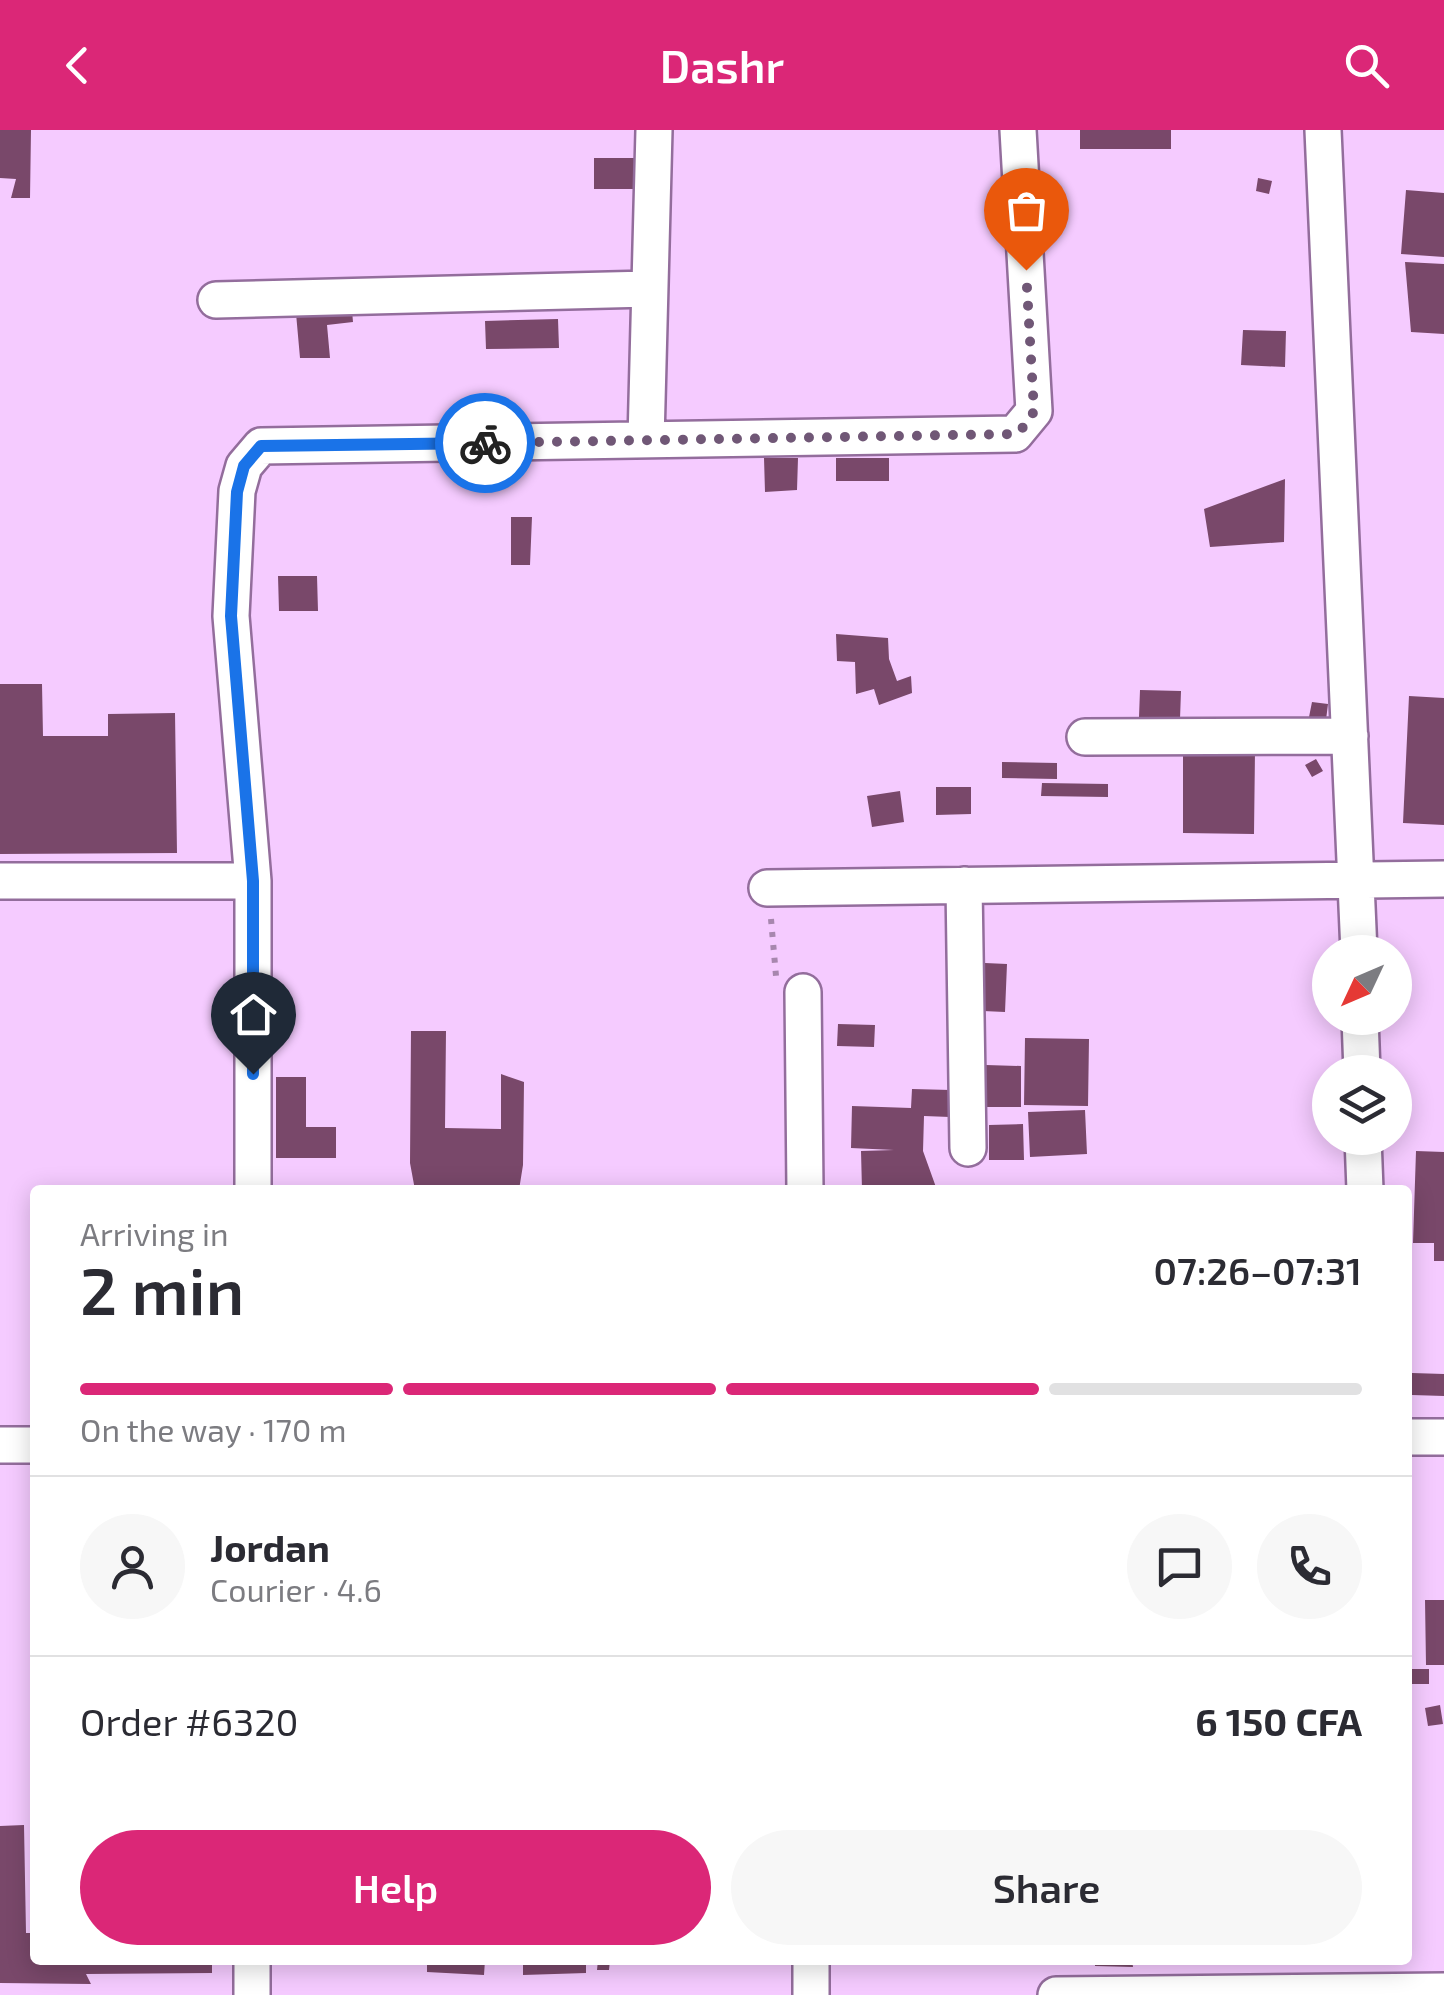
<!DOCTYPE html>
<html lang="en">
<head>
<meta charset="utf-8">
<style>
  body { margin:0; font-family:"Exo 2",sans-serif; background:#f7f7f7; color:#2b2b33; height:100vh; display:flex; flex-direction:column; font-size:38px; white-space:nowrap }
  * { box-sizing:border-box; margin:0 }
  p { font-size:32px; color:#7c7c81 }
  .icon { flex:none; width:55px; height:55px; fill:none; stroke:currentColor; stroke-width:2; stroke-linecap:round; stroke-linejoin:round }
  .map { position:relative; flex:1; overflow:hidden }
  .side { position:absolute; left:30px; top:1055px; width:1382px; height:780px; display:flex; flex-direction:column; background:#fff; border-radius:10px; box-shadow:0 5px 25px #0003 }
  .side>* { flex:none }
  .needle { width:65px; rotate:226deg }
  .controls { position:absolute; left:1312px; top:805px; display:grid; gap:20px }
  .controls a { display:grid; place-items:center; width:100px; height:100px; border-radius:50%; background:#fff; box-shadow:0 5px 25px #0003; font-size:50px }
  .pin { position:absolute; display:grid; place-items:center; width:85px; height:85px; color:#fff; margin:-102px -42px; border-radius:50% 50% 50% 0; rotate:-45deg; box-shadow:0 0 10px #0007 }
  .pin .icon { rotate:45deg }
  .courier { position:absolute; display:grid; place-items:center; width:100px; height:100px; margin:-50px; border:8px solid #1a73e8; border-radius:50%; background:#fff; color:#222; box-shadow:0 2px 12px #0007 }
  .overview em { font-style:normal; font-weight:600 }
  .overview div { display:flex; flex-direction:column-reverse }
  .overview { display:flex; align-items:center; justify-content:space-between; height:170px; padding:0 50px }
  h1 { font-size:65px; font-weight:600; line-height:75px }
  .bar { display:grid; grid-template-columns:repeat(4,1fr); gap:15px 10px; align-content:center; height:120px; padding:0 50px }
  .bar i { height:12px; border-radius:8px; background:#e1e1e2 }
  .bar .on { background:#db2777 }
  .bar p { grid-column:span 4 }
  .line { display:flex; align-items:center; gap:25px; padding:0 50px; border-top:2px solid #e1e1e2 }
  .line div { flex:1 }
  .round { display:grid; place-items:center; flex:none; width:105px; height:105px; border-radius:52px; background:#f7f7f7 }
  .action { display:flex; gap:20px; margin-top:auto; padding:20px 50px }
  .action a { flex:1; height:115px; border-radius:60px; background:#db2777; color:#fff; font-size:40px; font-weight:600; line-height:115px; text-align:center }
  .action a+a { background:#f7f7f7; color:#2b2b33 }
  header { display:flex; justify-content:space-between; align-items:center; height:130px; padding:0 50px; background:#db2777; color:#fff; font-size:45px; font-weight:600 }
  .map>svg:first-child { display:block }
  .building { fill:#79486a }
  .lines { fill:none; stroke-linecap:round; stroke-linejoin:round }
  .minor-casing { stroke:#936d9c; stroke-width:40 }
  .path { stroke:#a787ae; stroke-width:6; stroke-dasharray:5 8; stroke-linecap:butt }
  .minor { stroke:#fff; stroke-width:35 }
  .done { stroke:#705776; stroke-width:10; stroke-dasharray:0 18 }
  .route { stroke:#1a73e8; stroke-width:12 }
</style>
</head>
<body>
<header><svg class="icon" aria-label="back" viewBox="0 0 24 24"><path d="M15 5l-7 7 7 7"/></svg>Dashr<svg class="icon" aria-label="search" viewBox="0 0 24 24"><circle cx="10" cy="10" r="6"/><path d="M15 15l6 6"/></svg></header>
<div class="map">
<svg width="1444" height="1865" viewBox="0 0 1444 1865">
  <rect width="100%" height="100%" fill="#f5cbff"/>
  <path class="building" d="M0,0H31L30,68H11L16,49L0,48Z
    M1080,0H1171V19H1080Z
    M594,28H644V59H594Z
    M1258,48L1272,51L1269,64L1256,61Z
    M1406,60L1444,63V127L1401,124Z
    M1405,132L1444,134V204L1411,202Z
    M351,169L353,192L327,195L330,228H300L295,172Z
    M558,189L559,218L486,219L485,191Z
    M1243,200L1286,201L1285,237L1241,235Z
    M764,328H798L797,360L765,362Z
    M836,328H889V351H836Z
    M1285,349L1284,412L1210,417L1204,379Z
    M511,387H532L530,435H511Z
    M278,446H317L318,481H279Z
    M836,504L888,508L889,529L897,551L911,546L912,563L879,575L874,559L856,564L855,532L837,531Z
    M0,554H42L43,606H108V584L175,583L177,723L0,724Z
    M1140,560L1181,561L1180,589L1139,587Z
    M1409,566L1444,568V695L1403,693Z
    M1312,572L1328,574L1326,590L1309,587Z
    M1183,620L1255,621L1254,704L1183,703Z
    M1316,629L1323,641L1312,647L1305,635Z
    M1002,632L1057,633V649L1002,648Z
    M1042,653L1108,654V667L1041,666Z
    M936,657H971V684L936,685Z
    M900,661L904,692L872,697L867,666Z
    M985,833L1007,834L1005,882L983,881Z
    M838,894L875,895L874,917L837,916Z
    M411,901H446L445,998L501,999V944L524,952L523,1035L519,1060H415L410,1033Z
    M1025,908L1089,909L1088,976L1024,975Z
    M986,935L1021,936V977H985Z
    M276,947H306V997H336V1028H276Z
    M912,959L951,960L950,987L924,986L923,1021L937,1060H862L861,1021L894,1020L851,1018L852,976L911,978Z
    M1085,980L1087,1024L1030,1027L1028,982Z
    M1023,994L1024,1030H989V995Z
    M1416,1021L1444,1022V1131H1434V1113H1413Z
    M1412,1243L1444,1244V1266L1412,1265Z
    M1425,1470H1444V1535H1426Z
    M1411,1539H1429V1554H1411Z
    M1440,1575L1443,1594L1428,1596L1425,1578Z
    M24,1695L26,1803H35V1830H212V1843L86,1844L91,1854L0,1853V1696Z
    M427,1830H485L484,1845L427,1842Z
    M523,1830H586V1843L523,1845Z
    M598,1830H610L609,1840H597Z
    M1095,1830H1132L1133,1837L1095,1836Z"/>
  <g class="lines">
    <g class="minor-casing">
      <path id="minor" d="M1323,0L1359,822
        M216,170L649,159
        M646,310L654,0
        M1085,607L1350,606
        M0,751H253
        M964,755L968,1018
        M767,758L1444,749
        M803,862L805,1060
        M1360,888L1362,942
        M1363,1008L1365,1060
        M253,1060V751L231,486L237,361L244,336L261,316L1015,304L1034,281L1018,0
        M1408,1307H1444
        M0,1315H35
        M811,1830V1865
        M252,1865V1830
        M1056,1865L1444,1861"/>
    </g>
    <path class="path" d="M771,789L776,846"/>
    <use href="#minor" class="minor"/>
  </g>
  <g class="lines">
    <path class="done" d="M485,313L1015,304L1027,294L1034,281L1026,140"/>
    <path class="route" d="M253,944V751L231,486L237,362L244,336L261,316L485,313"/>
  </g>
</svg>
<div class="controls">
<a><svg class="needle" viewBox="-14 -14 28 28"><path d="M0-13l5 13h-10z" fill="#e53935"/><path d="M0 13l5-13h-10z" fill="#7c7c81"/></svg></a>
<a><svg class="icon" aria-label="layers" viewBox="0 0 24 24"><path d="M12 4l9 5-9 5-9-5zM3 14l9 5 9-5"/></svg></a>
</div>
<div class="pin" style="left:1026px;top:140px;background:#ea580c"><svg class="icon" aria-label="bag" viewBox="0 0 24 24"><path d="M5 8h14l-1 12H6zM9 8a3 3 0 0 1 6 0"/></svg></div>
<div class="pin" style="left:253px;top:944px;background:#1f2937"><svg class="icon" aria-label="home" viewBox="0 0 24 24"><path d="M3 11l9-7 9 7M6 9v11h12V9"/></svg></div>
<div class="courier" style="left:485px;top:313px"><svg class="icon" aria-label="bike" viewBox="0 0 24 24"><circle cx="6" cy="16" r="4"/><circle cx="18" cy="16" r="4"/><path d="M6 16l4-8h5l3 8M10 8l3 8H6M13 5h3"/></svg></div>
<section class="side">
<div class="overview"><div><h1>2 min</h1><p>Arriving in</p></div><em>07:26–07:31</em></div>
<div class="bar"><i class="on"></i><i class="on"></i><i class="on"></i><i></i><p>On the way · 170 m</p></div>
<div class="line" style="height:180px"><a class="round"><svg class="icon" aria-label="person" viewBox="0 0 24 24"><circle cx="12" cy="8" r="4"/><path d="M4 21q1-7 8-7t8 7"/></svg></a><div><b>Jordan</b><p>Courier · 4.6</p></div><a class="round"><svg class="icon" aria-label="chat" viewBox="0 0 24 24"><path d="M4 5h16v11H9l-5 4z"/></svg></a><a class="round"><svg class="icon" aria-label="phone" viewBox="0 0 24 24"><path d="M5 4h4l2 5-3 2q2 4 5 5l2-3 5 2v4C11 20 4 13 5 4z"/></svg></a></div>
<div class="line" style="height:130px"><div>Order #6320</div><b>6 150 CFA</b></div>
<div class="action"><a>Help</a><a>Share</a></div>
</section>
</div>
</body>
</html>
